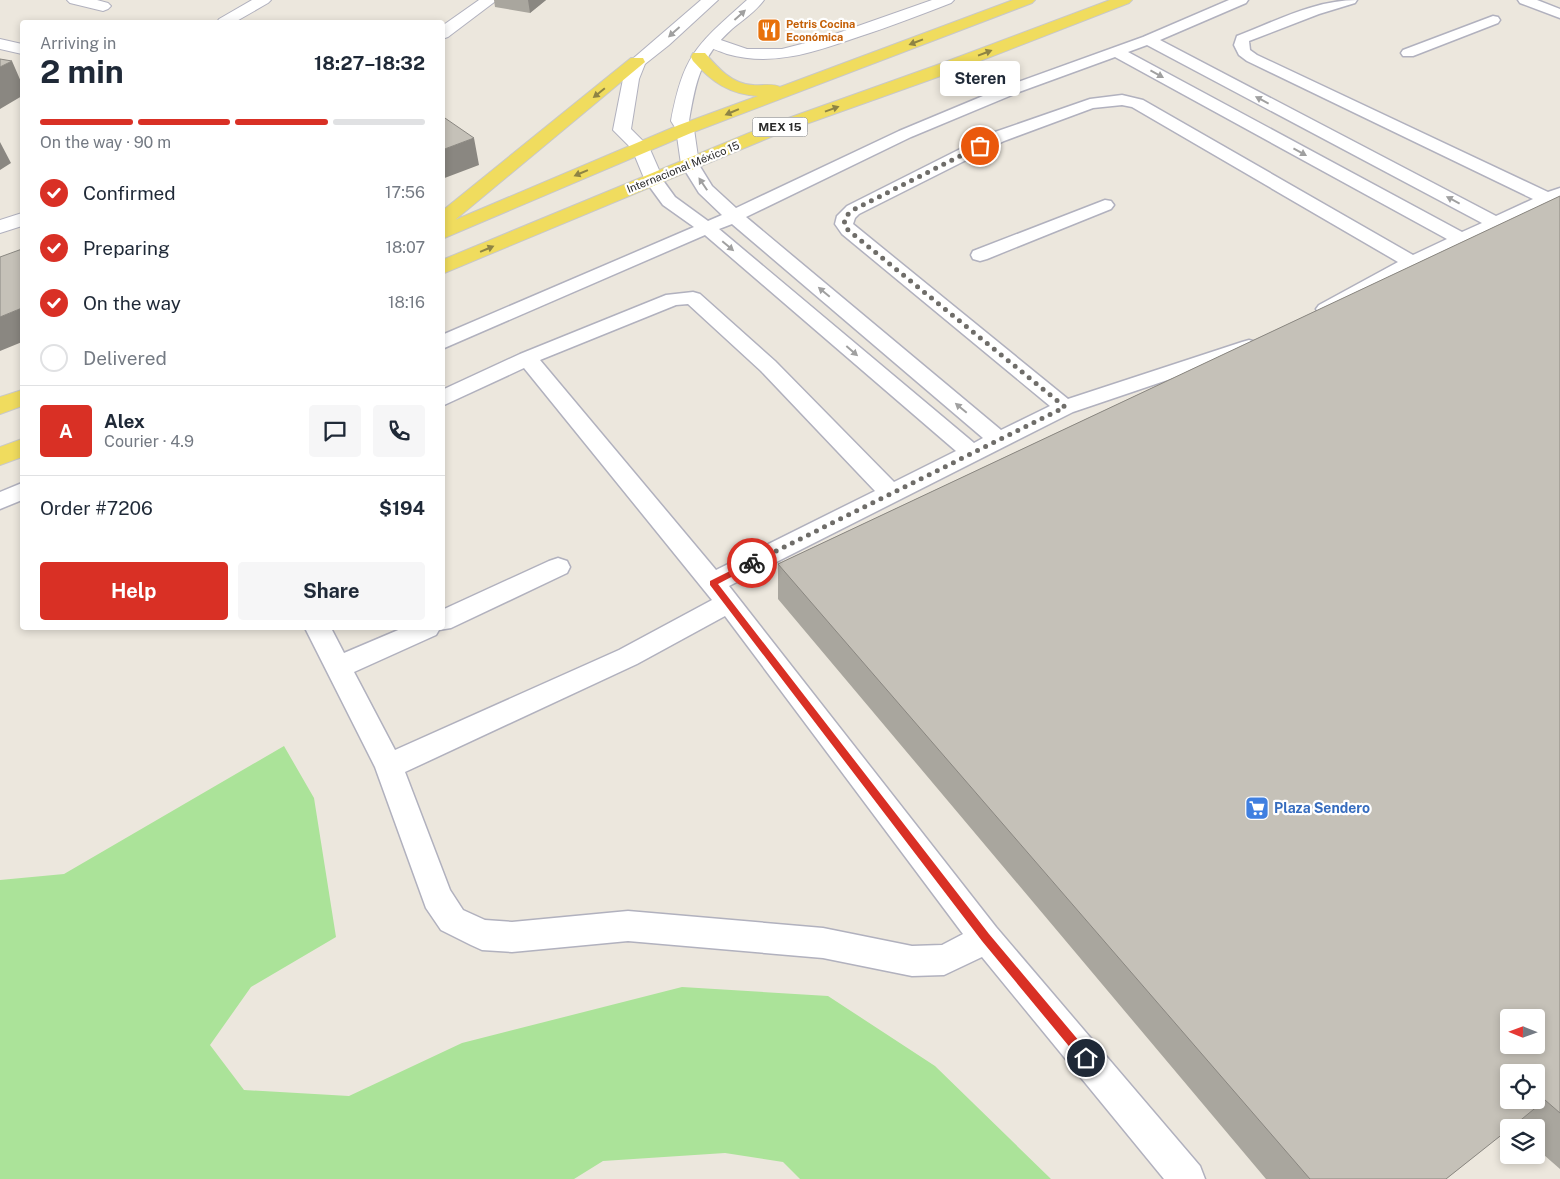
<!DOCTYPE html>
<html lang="en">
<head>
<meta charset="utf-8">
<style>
  body { margin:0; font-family:"Public Sans",sans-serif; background:#f6f6f7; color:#1f2937; height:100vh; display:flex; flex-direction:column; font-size:19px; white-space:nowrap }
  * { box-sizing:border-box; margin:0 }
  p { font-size:16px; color:#747a83 }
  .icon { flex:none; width:28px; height:28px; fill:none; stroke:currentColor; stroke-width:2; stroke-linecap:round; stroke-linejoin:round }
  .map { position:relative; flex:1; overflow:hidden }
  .panel { position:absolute; left:20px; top:20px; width:425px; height:610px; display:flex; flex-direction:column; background:#fff; border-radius:5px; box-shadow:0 2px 8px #0003 }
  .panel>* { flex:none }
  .needle { width:32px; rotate:271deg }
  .fabs { position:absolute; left:1500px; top:1009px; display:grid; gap:10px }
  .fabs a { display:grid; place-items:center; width:45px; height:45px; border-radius:5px; background:#fff; box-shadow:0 2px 8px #0003; font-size:25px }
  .pin { position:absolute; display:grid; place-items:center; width:42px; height:42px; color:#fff; margin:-21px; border:2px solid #fff; border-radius:50%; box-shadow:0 1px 5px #0007 }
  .courier { position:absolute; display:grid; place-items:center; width:50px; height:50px; margin:-25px; border:4px solid #d93025; border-radius:50%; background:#fff; color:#222; box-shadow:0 1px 6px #0007 }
  .bubble { position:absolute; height:35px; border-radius:5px; background:#fff; box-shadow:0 2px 8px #0003; font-size:16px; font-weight:700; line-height:35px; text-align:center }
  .head em { font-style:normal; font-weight:700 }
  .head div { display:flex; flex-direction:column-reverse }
  .head { display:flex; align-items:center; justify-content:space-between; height:85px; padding:0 20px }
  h1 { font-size:32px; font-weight:700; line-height:38px }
  .bar { display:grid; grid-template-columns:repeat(4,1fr); gap:8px 5px; align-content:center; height:60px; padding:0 20px }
  .bar i { height:6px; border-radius:4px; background:#e0e1e3 }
  .bar .on { background:#d93025 }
  .bar p { grid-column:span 4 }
  .line { display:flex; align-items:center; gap:12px; padding:0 20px; border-top:1px solid #e0e1e3 }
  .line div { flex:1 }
  .round { display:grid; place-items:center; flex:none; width:52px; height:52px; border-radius:5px; background:#f6f6f7 }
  ol { padding:0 20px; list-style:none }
  li { display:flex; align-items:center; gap:15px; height:55px }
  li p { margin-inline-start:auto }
  li .icon { padding:5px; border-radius:50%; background:#d93025; color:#fff; stroke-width:4 }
  li:last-child { color:#747a83 }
  li i { width:28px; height:28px; border:2px solid #e0e1e3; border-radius:50% }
  .button { display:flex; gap:10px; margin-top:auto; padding:10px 20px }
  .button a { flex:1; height:58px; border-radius:5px; background:#d93025; color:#fff; font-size:20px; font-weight:700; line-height:58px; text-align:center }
  .button a+a { background:#f6f6f7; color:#1f2937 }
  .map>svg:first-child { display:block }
  .green { fill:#abe399 }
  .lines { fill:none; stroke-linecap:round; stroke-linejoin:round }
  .lane-casing { stroke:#b1b1be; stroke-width:3 }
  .street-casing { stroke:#b1b1be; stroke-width:2 }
  .secondary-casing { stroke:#b1b1be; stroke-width:2 }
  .primary-casing { stroke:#c8c8c8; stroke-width:2 }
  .lane { fill:#fff; fill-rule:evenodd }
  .street { fill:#fff; fill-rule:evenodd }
  .secondary { fill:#fff; fill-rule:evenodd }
  .primary { fill:#f0dc5e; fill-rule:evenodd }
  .wall { fill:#a9a69e }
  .shaded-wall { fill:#8a8781 }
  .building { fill:#c5c1b8; stroke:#8a8781; fill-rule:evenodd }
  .oneway { fill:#a0a0a0 }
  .oneway2 { fill:#8e8444 }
  .route { fill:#d93025 }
  .done { stroke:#6f6d69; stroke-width:5; stroke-dasharray:0 9 }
  .labels { text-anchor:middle; stroke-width:4.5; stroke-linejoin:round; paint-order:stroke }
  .far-food-label { font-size:11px; font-weight:bold; fill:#c56008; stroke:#fff; text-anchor:start }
  .far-street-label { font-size:11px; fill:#2b2b2b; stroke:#fff }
  .shield { fill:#fff; stroke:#6b6b6b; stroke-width:1 }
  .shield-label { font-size:12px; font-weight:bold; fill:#2b2b2b }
  .shop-label { font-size:14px; font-weight:bold; fill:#366cbe; stroke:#fff; text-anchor:start }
</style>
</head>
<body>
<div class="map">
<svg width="1560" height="1179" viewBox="0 0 1560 1179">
  <rect width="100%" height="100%" fill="#ece7dd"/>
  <path class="green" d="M284,746L314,798L336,937L251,987L210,1045L244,1090L349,1096L462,1043L682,987L828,996L935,1066L1051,1179H800L783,1162L725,1153L603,1161L574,1179H0V880L64,874Z"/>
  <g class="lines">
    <g class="lane-casing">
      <path id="lane" d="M1229,0H1248L1246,3L1160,40L1496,216L1533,199L1247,61L1239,55L1234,45L1237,36C1276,21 1315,0 1357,0L1355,3L1319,14L1249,41L1250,50L1257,55L1548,192L1560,188V200L1419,266L1333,313L1326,315L1319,313L1316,309L1319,305L1398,262L1132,107L1122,105L1093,108L1004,141L859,214L855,218L853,224L1068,399L1242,342L1249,340L1256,342L1259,346L1256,350L1073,412L729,586L996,927L1200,1166L1205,1179H1164L982,957L944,975L912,976L823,958L628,941L512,952L482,950L471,945L441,930L426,908L375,767L305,628H331L344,653L403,628H442V610L549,561L558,558L567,561L570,567L567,573L451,628L439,630L436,635L354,672L395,750L619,650L712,600L524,368L442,406V390L520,354L666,295L693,292L700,294L775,361L894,482L956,451L705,235L442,349V335L694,227L663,205L644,179L647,175L653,174L659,175L675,197L708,221L722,215L699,193L681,164L684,160H696L712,186L736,208L899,131L1007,86L1143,37ZM1147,45L1482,223L1462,232L1128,52ZM1115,57L1447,239L1413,255L1143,100L1122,95L1090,99L992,133L847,206L837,216L835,224L842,234L1050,406L1001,430L746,217L911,137L1019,92ZM732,224L983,438L974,443L719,229ZM688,304L761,371L875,491L716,570L540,360L676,305ZM725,616L963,934L942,945L912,946L823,928L628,911L512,922L485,920L463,910L450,890L405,772L637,664Z
        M1518,0H1537L1560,9V18L1520,3Z
        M1493,16L1498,17L1500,20L1498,23L1413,56H1403L1401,53L1403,50Z
        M1105,200L1111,201L1114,205L1111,209L987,259L980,261L973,259L971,255L973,251Z
        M22,483V500L0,509V492Z"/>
    </g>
    <g class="street-casing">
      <path id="street" d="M67,0H97L108,3L111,6L108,9L103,11L70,3Z
        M252,0H271L268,3L235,22H217L219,19Z
        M479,0H497L448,37L442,39V26Z
        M932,0H954L951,3C920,15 889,27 858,37C815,52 773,67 727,54C720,51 709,49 704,42L706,39L712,37L747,49H782L821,39Z
        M0,39L22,44V54L0,49Z
        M22,213V226L0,233V220Z"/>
    </g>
    <g class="secondary-casing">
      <path id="secondary" d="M701,0H718L669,45L645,64L639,79L631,129L649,147L663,179L660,183L653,185L646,183L632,149L613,130L623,79L629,62Z
        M747,0H764C756,11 743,20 732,29C700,58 696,80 689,121L694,129L699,164L697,168L690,170L683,168L681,164L676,129L671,121C684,53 697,45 747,0Z"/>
    </g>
    <g class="primary-casing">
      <path id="primary" d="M1013,0H1035L1032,3L691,133L442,239V211L631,58H643L645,62L455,220L679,125L758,96C729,94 712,82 693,61L691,57L693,53H705C718,68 732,84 753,85C762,86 772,83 780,87Z
        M1110,0H1132L1129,3L949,73L778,134L442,274V260L766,126L937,65Z
        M22,390V406L0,414V397Z
        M22,439V457L0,465V447Z"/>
    </g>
    <use href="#lane" class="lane"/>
    <use href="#street" class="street"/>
    <use href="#secondary" class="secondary"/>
    <use href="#primary" class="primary"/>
  </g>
  <path class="wall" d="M494,0H546L530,13L495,7Z
    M1560,196V1169L1536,1148V1128H1514L1512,1126L1446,1179H1266L778,599V564Z"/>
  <path class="shaded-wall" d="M528,0H546L530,13Z
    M12,61L22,84V96L0,109V67Z
    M474,138L479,165L442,179V150Z
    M0,142L11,163L0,170Z
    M22,308V342L0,351V317Z"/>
  <path class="building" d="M0,59L12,61L0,67Z
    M442,116L474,138L442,150Z
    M1560,196V1113L1545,1100L1511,1128H1509V1129L1446,1179H1310L778,564ZM1509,1018H1536V1045H1509ZM1509,1072H1536V1100H1509Z
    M22,249V308L0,317V257Z"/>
  <defs><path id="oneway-solid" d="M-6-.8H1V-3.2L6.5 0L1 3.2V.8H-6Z" transform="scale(1.25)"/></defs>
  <g class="oneway">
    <use href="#oneway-solid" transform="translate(740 15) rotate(-42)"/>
    <use href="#oneway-solid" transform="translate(674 32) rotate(138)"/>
    <use href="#oneway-solid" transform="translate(1157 74) rotate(29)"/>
    <use href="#oneway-solid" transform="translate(1262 100) rotate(-152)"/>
    <use href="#oneway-solid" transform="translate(1300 152) rotate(29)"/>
    <use href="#oneway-solid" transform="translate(703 184) rotate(-124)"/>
    <use href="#oneway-solid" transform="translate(1453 200) rotate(-152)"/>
    <use href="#oneway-solid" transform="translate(728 246) rotate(40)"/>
    <use href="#oneway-solid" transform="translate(824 292) rotate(-140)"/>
    <use href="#oneway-solid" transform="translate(852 351) rotate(41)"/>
    <use href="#oneway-solid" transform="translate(961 408) rotate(-140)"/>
  </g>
  <g class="oneway2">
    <use href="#oneway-solid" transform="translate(916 42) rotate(159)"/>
    <use href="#oneway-solid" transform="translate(985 53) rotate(-21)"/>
    <use href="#oneway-solid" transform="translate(599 93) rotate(141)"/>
    <use href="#oneway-solid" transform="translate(832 109) rotate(-20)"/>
    <use href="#oneway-solid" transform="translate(732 112) rotate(157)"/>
    <use href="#oneway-solid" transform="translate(581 173) rotate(157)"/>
    <use href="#oneway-solid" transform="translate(487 249) rotate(-23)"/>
  </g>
  <path class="route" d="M752,560L756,563L754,565L718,584L989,934L1090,1054L1092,1058L1090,1062L1086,1064L1082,1062L982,941L710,585V581Z"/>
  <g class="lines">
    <path class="done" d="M752,563L1065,407L848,230L844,224L846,216L853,210L980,146"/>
  </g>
  <defs>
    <g id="restaurant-square" transform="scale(1.25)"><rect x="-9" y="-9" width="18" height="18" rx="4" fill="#e8710a" stroke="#fff"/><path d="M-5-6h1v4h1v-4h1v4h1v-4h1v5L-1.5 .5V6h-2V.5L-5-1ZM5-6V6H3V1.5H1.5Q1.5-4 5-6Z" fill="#fff"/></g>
    <g id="supermarket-square" transform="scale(1.25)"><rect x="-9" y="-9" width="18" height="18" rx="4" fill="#3f7fe0" stroke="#fff"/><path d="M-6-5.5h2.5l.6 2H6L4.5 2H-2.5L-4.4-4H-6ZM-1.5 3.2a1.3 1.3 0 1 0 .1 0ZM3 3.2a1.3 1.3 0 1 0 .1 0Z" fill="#fff"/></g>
  </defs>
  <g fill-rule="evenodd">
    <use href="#restaurant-square" x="769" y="30"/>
    <use href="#supermarket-square" x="1257" y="808"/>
  </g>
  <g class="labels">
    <g class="far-food-label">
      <text x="786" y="28">Petris Cocina<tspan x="786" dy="13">Económica</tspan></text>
    </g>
    <g class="far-street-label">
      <text transform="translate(683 167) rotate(-22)" y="4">Internacional México 15</text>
    </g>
    <rect class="shield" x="752.5" y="117.5" width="55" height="19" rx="4"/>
    <g class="shield-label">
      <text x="780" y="131">MEX 15</text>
    </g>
    <g class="shop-label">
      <text x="1274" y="813">Plaza Sendero</text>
    </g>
  </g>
</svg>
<div class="fabs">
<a><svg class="needle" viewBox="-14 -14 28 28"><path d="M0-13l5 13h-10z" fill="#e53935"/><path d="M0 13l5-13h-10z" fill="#747a83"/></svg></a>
<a><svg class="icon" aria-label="locate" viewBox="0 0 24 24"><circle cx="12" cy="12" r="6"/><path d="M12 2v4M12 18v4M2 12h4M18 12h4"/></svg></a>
<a><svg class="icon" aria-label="layers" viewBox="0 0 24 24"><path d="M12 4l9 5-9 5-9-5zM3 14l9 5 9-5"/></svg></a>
</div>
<div class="pin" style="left:980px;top:146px;background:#ea580c"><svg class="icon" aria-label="bag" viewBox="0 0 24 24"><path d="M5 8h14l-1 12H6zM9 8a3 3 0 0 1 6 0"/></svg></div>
<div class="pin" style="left:1086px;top:1058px;background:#1f2937"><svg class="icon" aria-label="home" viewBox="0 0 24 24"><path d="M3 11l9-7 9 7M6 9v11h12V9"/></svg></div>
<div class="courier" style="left:752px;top:563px"><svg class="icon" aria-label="bike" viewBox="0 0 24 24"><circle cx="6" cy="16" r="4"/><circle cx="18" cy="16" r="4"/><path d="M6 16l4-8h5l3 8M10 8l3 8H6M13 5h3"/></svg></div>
<div class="bubble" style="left:940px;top:61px;width:80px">Steren</div>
<section class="panel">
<div class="head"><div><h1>2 min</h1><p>Arriving in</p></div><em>18:27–18:32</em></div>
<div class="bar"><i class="on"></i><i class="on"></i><i class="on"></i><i></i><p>On the way · 90 m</p></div>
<ol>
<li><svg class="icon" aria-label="check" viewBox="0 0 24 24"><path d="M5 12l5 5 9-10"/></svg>Confirmed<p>17:56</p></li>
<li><svg class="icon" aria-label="check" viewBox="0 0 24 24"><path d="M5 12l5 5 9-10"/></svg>Preparing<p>18:07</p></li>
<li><svg class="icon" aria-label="check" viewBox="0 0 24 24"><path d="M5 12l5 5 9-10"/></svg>On the way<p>18:16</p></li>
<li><i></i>Delivered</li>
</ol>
<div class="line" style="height:90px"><b class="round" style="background:#d93025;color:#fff">A</b><div><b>Alex</b><p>Courier · 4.9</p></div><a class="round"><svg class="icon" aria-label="chat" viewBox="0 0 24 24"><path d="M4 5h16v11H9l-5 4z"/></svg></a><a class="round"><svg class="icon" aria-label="phone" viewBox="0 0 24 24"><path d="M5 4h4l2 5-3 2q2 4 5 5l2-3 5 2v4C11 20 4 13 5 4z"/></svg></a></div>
<div class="line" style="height:65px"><div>Order #7206</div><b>$194</b></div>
<div class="button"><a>Help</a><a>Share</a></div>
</section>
</div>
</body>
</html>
